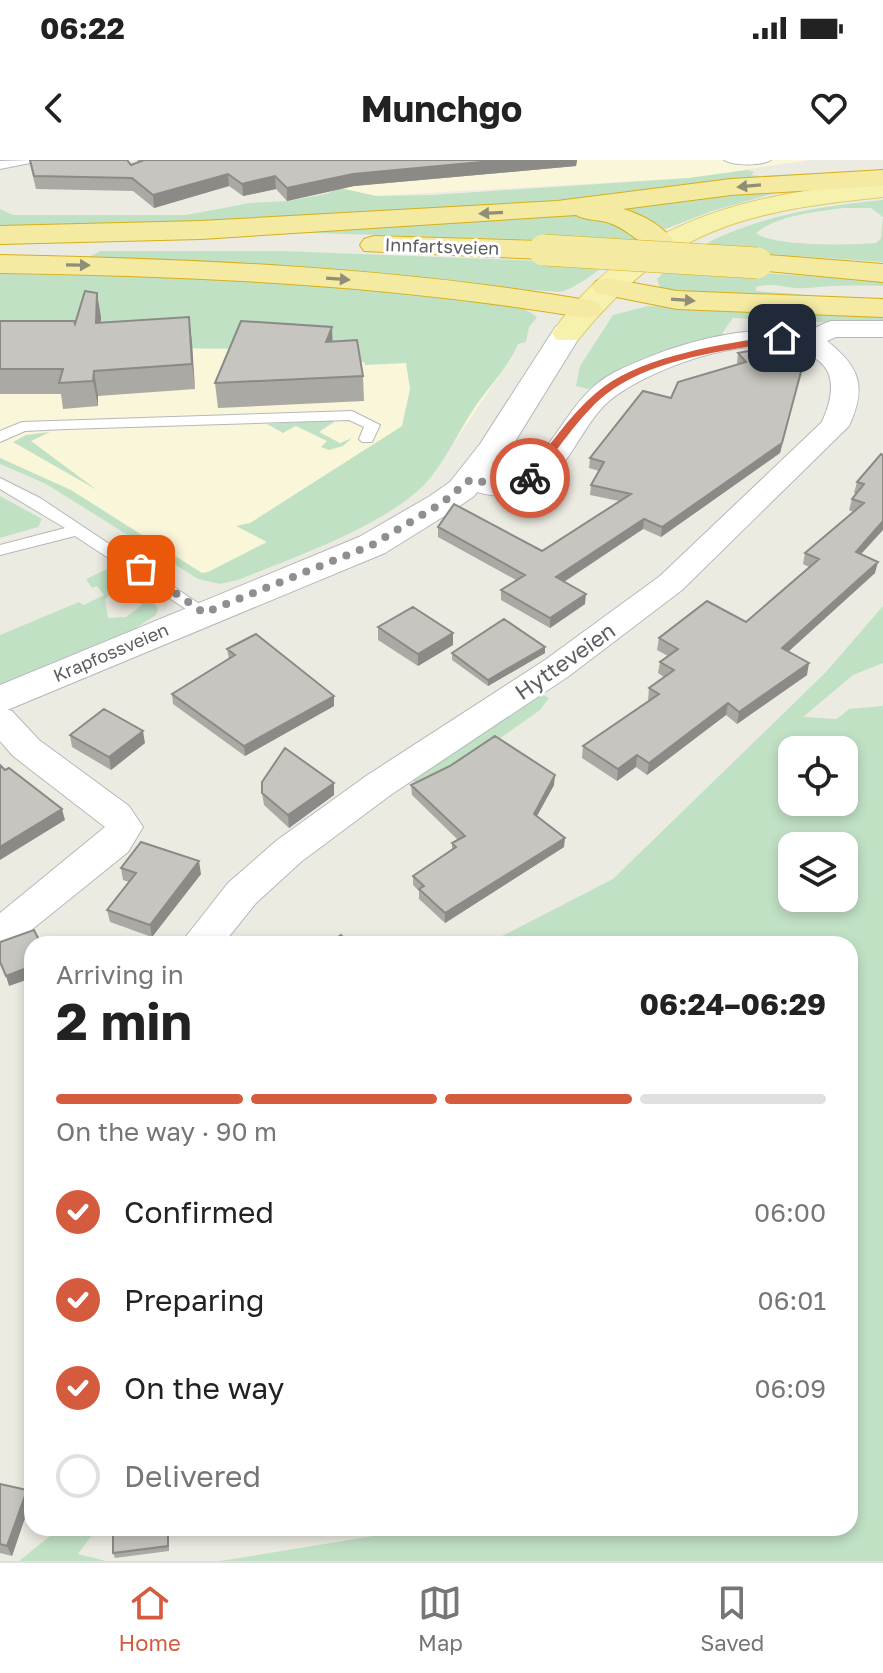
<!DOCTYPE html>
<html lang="en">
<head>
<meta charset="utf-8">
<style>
  body { margin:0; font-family:"Golos Text",sans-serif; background:#f2f2f2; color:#222; height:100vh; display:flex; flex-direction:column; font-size:30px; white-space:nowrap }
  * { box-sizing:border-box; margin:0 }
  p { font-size:26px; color:#767676 }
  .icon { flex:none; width:44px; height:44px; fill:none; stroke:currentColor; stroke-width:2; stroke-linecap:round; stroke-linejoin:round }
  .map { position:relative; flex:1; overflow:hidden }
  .drawer { position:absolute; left:24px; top:776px; width:834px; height:600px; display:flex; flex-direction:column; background:#fff; border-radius:24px; box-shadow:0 4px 12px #0003 }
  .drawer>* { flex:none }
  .fabs { position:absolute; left:778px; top:576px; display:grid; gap:16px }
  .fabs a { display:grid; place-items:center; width:80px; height:80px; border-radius:16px; background:#fff; box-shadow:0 4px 12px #0003; font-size:40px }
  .pin { position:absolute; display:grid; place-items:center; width:68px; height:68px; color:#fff; margin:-34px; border-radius:16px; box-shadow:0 4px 12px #0006 }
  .courier { position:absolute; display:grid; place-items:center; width:80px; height:80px; margin:-40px; border:6px solid #d55b3f; border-radius:50%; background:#fff; color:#222; box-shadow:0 2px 10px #0007 }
  .head em { font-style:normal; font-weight:700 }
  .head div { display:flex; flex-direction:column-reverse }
  .head { display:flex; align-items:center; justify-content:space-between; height:136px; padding:0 32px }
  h1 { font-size:52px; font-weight:700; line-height:60px }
  .bar { display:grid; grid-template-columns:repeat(4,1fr); gap:12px 8px; align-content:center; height:96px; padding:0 32px }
  .bar i { height:10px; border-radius:6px; background:#e0e0e0 }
  .bar .active { background:#d55b3f }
  .bar p { grid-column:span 4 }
  ol { padding:0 32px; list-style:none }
  li { display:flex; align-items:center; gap:24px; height:88px }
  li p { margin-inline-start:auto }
  li .icon { padding:8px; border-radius:50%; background:#d55b3f; color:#fff; stroke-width:4 }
  li:last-child { color:#767676 }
  li i { width:44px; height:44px; border:4px solid #e0e0e0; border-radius:50% }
  .status { display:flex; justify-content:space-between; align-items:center; height:56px; padding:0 40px; background:#fff; direction:ltr }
  .status svg { height:22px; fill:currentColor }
  header { display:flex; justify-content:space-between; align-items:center; height:104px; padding:0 32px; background:#fff; font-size:36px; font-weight:700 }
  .tab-bar { display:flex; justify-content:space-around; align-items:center; height:112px; border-top:2px solid #e0e0e0; background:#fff; font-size:22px; color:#767676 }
  .tab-bar a { display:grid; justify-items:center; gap:4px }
  .tab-bar .active { color:#d55b3f }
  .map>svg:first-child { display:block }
  .commercial { fill:#faf6da }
  .green { fill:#c1e1c5; fill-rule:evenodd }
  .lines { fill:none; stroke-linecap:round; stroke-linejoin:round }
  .service-casing { stroke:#b5b7bb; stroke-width:2 }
  .minor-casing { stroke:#b5b7bb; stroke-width:2 }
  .tertiary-casing { stroke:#b5b7bb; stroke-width:2 }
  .primary-casing { stroke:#e1cc66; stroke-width:2 }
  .trunk-casing { stroke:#d6af19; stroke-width:2 }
  .service { fill:#fff; fill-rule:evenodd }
  .minor { fill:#fff; fill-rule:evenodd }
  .tertiary { fill:#fff; fill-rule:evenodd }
  .primary { fill:#f6f2ae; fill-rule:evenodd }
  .trunk { fill:#f4eaa1; fill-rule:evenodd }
  .trunk-bridge-casing { stroke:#d6af19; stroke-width:32; stroke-linecap:butt }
  .trunk-bridge { stroke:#f4eaa1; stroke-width:31 }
  .wall { fill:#aba9a4 }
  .shaded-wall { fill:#8b8a86 }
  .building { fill:#c7c5bf; stroke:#8b8a86; stroke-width:2 }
  .oneway { fill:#918e77 }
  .route { fill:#d55b3f }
  .done { stroke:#8e8f8e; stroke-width:8; stroke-dasharray:0 14.4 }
  .labels { text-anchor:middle; stroke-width:6; stroke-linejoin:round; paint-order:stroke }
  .far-street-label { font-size:18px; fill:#5b5d61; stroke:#fff }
  .street-label { font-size:22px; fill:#5b5d61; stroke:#fff }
</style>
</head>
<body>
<div class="status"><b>06:22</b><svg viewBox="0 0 49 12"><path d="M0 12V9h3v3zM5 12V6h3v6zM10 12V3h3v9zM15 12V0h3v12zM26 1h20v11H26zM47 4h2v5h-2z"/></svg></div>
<header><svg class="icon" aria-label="back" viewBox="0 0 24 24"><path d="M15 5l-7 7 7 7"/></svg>Munchgo<svg class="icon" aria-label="heart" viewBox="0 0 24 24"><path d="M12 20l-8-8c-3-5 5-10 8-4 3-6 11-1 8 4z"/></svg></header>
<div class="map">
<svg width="883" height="1401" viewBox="0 0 883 1401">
  <rect width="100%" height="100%" fill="#ecebe2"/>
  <path class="commercial" d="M327,0H810L689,18L376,36L340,28Z
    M0,159L512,197L430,318L412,334L349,372L238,420L220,424L198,419L46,324L0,304Z"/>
  <path class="green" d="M748,10L754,12L751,15L759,16L883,10V13L545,43L187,64L0,65V49L13,55H186L250,43L288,41L326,34L340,28L376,36L432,35L689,18Z
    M786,30L712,51L665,69L616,45Z
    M883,40V102L696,89C751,57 820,46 883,40ZM843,48H871L883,57L881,78L876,83C852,85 774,87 756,73C778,55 816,52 843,48Z
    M560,54L594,56L637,75V82C618,94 578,130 559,132L88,97L101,91H281L596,103L547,80L280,72Z
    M669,107L883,121V126C856,125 833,125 807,128C790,130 774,121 756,127V131L877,140L702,136L660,128L657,119Z
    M0,110C128,115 255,120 383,130C426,133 502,130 537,157L529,167L526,182L518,184C507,210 488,227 473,250C459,271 447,297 431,317C394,363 292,398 238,420L220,424L198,419L46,324L0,304V298L71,330L202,413L208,412L267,382L236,366L250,363L402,266L410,229L406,203L365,205L364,202L242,189L0,186Z
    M648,146L883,154V165L733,158L723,172V179C674,187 629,201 588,229L576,226L580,206L613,155Z
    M330,260L334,262L319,272L340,283L352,278L343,286L329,290L321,287L327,281L296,266L283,273L267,264Z
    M50,272L31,281L97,330L13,282L26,275Z
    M0,336L42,359L38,367L0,378Z
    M114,406L148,433L158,449L156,455L128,473L0,526V475L79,442L84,445L104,435L97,426L92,428L86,419ZM116,431L142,445L126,457L108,458L105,439Z
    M883,446V503L853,515L803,557L837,559L849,549L883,546V1401H220L423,1368H850V784H505L500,777L613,719L826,512ZM844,590V642H792V590ZM844,686V738H792V686Z
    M542,534L549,538L540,550L458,608L425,624L406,620Z
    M60,1368H97L78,1394L106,1401H19Z"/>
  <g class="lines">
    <g class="service-casing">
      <path id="service" d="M32,0L30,3L0,9V1Z
        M724,0H771C761,6 734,6 724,0Z
        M352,251L380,265L372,282H362L359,279L364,267L349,260L66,269L25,271L0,282V271L22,262Z
        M0,318L40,338L213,453L210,457H198L75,376L0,395V385L65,368L0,329Z"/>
    </g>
    <g class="minor-casing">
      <path id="minor" d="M831,161H883V177H836L827,181C860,207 867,227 849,266L682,430L569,516L392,634L302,701L256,743L223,784H180L228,723L276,681L366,616L545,500L660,416L822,262C831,242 838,216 819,201C772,163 651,206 609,241C580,266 567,317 530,332C510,339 469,337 456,319L460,313C478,308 498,325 514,316C556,294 567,236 615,212C658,191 706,175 755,171C769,170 790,176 803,173C813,170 821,164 831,161Z
        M0,547L12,551L39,580L129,646L143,667L128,692L14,784L0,789V753L105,667L13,596L0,581Z"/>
    </g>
    <g class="tertiary-casing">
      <path id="tertiary" d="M567,164L578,166L582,173L506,296L474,336L454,350L385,393L0,553V525L359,377L430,336L450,322L480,284L556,166Z"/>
    </g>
    <g class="primary-casing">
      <path id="primary" d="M883,21V37C746,51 667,68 578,180H556L552,173C631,58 752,34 883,21Z"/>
    </g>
    <g class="trunk-casing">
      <path id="trunk" d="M883,10V26L731,35L623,49C644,55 665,67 677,85L673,91C649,97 634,72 612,64C600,59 587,61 576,55L201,79L0,84V66L201,61L557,41L731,19Z
        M374,76L544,81L554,84L558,90L554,96L544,99L364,91L360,85L364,79Z
        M757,94L883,104V122L747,109L742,103L747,97Z
        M0,95C197,99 392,107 587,140L598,143L602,149L598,155L587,158C392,125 197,116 0,113Z
        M607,118L677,131L883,139V157L677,149L596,133L592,127L596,121Z"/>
    </g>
    <use href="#service" class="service"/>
    <use href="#minor" class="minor"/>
    <use href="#tertiary" class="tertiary"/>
    <use href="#primary" class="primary"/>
    <use href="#trunk" class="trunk"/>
    <g class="trunk-bridge-casing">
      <path id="trunk-bridge" d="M544,90L757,103"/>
    </g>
    <use href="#trunk-bridge" class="trunk-bridge"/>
  </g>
  <path class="wall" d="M29,0H127L131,5L139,2L137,0H577L576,6L354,26L287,41L276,29L243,36L229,26L154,48L133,31L36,29Z
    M97,133L100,163L189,157L195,229L98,236V246L63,249L61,234H0V161L75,164Z
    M332,167V182L363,216L364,241L218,248L215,223Z
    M738,193L802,208L780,293L661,377L643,369L564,422L585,444L550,468L501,440V430L516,420L438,377V367L542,391L619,341L590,335L591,325L599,311L589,308L590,298L671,238L738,204L737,203Z
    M883,295L861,394L875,413L788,492L807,515L737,564L726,555L647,615L636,607L617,621L582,598L583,586L649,540H648L649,528L664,517L658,513L660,502L668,496L657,490L659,478L746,462L809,407L803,404L805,393L853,352L849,350L852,339L856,334L854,333L857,322Z
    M378,467L453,485L418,506L378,480Z
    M545,487V493L488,526L452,500V493Z
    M227,489L334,546L245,596L173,544L172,534L229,499Z
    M70,575L145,583L111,610L72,587Z
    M334,623V635L289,668L264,645L262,633Z
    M411,625H554L537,656L564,687L445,763L419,739V731L413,725V716L452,690V683L458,680L412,635Z
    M121,708L201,714L152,777L110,762L107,750L129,722L123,720Z
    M32,844V890H31L28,880Z
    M0,1324L27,1330L30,1338L32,1335V1348L29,1346L12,1396L0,1393Z
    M113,1368H169V1391L115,1398L113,1393Z"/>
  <path class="shaded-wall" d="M503,0H577L576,6L354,26L287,41V28L353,14Z
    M228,14L229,26L154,48L153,35Z
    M275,16L276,29L243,36L242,24Z
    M97,133L101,157L100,188L96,163Z
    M189,157L192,182L195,229L192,204Z
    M332,167L333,192L326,182Z
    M802,208L780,293L661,377L662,367Z
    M94,211L98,236V246L93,221Z
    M644,359L643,369L556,427V417Z
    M883,361V370L853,403L856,392Z
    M878,402L875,413L779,500L782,488Z
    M586,434L585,444L550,468V458Z
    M453,473V485L418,506V494Z
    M545,487V493L488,526V520Z
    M809,503L807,515L737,564L739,552Z
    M334,536V546L245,596L244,586Z
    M728,543L726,555L647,615L649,603Z
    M143,571L145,583L111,610L109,597Z
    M637,595L636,607L617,621L618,609Z
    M555,615L554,625L533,663L534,654Z
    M334,623V635L289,668L288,655Z
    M62,649L65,660L0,700V687Z
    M565,678L564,687L445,763V753Z
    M199,701L201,714L152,777L150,765Z
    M32,806V818L9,826L6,816Z
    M27,1330L31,1340L28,1342L29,1346L12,1396L7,1386Z"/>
  <path class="building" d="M30,0H127L131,5L144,0H503L353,14L287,28L275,16L242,24L228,14L153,35L132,18L34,16Z
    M85,131L97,133L96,163L189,157L192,204L94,211L93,221L59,223L63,209H0V161H74L75,164Z
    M241,161L332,167L326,182L357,180L363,216L215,223Z
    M782,185L802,208L782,283L662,367L644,359L556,417L586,434L550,458L501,430L525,415L438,367L454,344L542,391L631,334L591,325L604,302L590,298L643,231L671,238L678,222L746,202L738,193Z
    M881,294L883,295V361L856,392L878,402L782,488L809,503L739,552L728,543L649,603L637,595L618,609L583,586L659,534L649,528L674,510L660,502L678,489L659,478L707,441L746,462L819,399L805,393L864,343L852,339L864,324L857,322Z
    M413,447L453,473L418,494L378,467Z
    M504,459L545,487L488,520L452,493Z
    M256,474L334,536L244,586L172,534L235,495L227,489Z
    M104,549L143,571L109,597L70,575Z
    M495,576L555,615L534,654L565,678L445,753L419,729L424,726L413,716L456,687L452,683L465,676L411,625L450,606Z
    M285,588L334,623L288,655L262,633V622Z
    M0,605L5,610L9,608L62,649L0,687Z
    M141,682L199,701L150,765L107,750L136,713L121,708Z
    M34,770L41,784H32V806L6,816L0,802V782Z
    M341,775L350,784H327Z
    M32,844V880H28Z
    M0,1324L27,1330L7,1386L0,1384Z
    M32,1335V1344L28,1342Z
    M113,1368H168V1386L113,1393Z"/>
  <defs><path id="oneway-solid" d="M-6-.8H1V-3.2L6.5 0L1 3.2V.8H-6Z" transform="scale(2)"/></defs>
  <g class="oneway">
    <use href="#oneway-solid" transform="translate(749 26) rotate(175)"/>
    <use href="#oneway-solid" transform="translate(491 53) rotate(177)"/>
    <use href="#oneway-solid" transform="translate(78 105) rotate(1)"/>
    <use href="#oneway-solid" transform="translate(338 119) rotate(4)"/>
    <use href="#oneway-solid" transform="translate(683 140) rotate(4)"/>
  </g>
  <path class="route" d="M782,175L786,180C725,192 656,196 605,235C580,255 554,295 533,320L525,318C546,290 569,256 596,233C639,195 728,183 782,175Z"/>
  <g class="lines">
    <path class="done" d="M141,409L204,453L372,385L442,343L471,319L507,328L530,318"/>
  </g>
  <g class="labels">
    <g class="far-street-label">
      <text transform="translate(442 87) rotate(2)" y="6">Innfartsveien</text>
      <text transform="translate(111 493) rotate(-23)" y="6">Krapfossveien</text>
    </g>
    <g class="street-label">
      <text transform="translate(565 501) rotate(-35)" y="8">Hytteveien</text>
    </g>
  </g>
</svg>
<div class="fabs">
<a><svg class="icon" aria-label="locate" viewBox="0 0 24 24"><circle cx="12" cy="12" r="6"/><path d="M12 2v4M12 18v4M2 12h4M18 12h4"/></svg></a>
<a><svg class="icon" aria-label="layers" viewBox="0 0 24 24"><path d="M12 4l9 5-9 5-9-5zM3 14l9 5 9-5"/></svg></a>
</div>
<div class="pin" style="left:141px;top:409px;background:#ea580c"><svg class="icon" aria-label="bag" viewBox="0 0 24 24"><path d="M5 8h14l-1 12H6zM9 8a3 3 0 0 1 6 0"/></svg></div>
<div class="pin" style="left:782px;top:178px;background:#1f2937"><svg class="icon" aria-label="home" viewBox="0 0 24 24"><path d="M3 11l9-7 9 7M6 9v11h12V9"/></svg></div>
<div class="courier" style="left:530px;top:318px"><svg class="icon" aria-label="bike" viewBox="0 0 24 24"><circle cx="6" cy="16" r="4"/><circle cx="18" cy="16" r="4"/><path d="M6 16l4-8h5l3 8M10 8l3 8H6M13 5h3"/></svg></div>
<section class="drawer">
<div class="head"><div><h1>2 min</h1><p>Arriving in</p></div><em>06:24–06:29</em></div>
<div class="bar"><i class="active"></i><i class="active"></i><i class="active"></i><i></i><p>On the way · 90 m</p></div>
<ol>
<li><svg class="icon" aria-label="check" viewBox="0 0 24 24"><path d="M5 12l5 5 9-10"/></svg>Confirmed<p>06:00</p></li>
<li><svg class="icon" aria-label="check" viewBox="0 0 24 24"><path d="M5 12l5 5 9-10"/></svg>Preparing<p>06:01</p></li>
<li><svg class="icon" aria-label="check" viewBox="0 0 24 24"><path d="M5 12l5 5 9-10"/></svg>On the way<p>06:09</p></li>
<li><i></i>Delivered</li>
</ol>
</section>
</div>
<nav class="tab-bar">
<a class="active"><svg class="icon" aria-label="home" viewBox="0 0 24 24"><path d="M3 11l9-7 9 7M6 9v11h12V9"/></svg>Home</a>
<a><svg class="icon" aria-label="map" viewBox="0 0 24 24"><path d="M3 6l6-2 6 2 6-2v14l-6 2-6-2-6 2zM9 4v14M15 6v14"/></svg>Map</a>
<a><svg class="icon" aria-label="saved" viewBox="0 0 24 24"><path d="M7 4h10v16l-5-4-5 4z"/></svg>Saved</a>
</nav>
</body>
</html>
